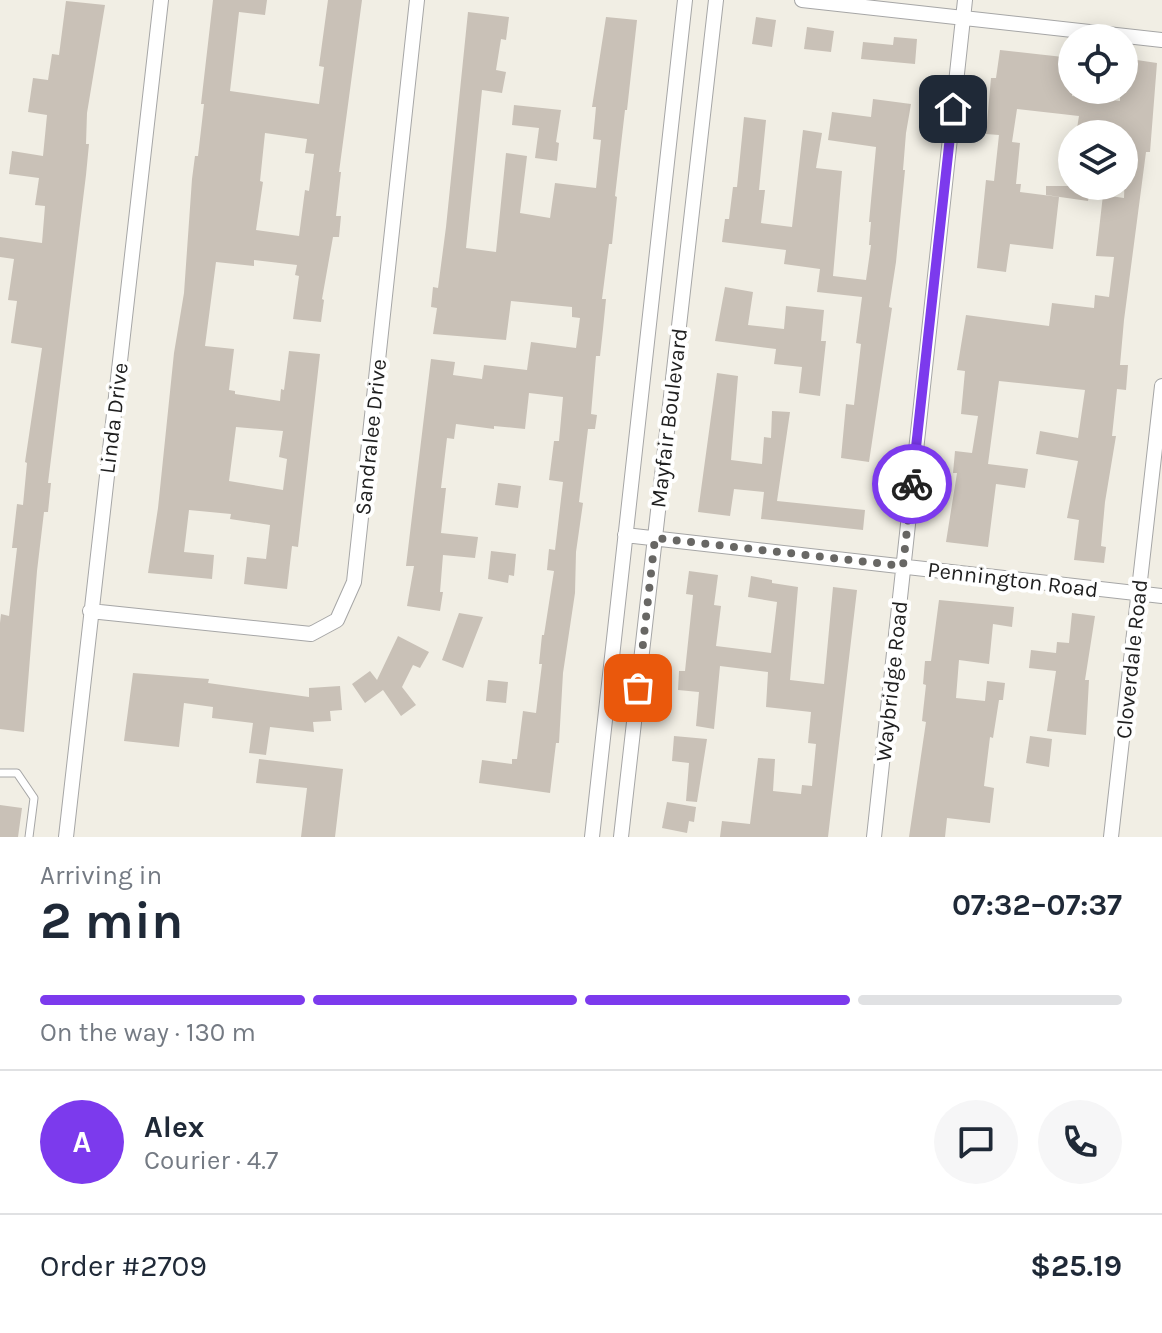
<!DOCTYPE html>
<html lang="en">
<head>
<meta charset="utf-8">
<style>
  body { margin:0; font-family:Karla,sans-serif; background:#f6f6f7; color:#1f2937; height:100vh; display:flex; flex-direction:column; font-size:30px; white-space:nowrap }
  * { box-sizing:border-box; margin:0 }
  p { font-size:26px; color:#747a83 }
  .icon { flex:none; width:44px; height:44px; fill:none; stroke:currentColor; stroke-width:2; stroke-linecap:round; stroke-linejoin:round }
  .map { position:relative; height:837px; overflow:hidden }
  .drawer { display:flex; flex-direction:column; background:#fff; flex:1 }
  .drawer>* { flex:none }
  .buttons { position:absolute; left:1058px; top:24px; display:grid; gap:16px }
  .buttons a { display:grid; place-items:center; width:80px; height:80px; border-radius:50%; background:#fff; box-shadow:0 4px 20px #0003; font-size:40px }
  .pin { position:absolute; display:grid; place-items:center; width:68px; height:68px; color:#fff; margin:-34px; border-radius:16px; box-shadow:0 4px 12px #0006 }
  .courier { position:absolute; display:grid; place-items:center; width:80px; height:80px; margin:-40px; border:6px solid #7c3aed; border-radius:50%; background:#fff; color:#222; box-shadow:0 2px 10px #0007 }
  .headline em { font-style:normal; font-weight:700 }
  .headline div { display:flex; flex-direction:column-reverse }
  .headline { display:flex; align-items:center; justify-content:space-between; height:136px; padding:0 40px }
  h1 { font-size:52px; font-weight:700; line-height:60px }
  .bar { display:grid; grid-template-columns:repeat(4,1fr); gap:12px 8px; align-content:center; height:96px; padding:0 40px }
  .bar i { height:10px; border-radius:6px; background:#e0e1e3 }
  .bar .selected { background:#7c3aed }
  .bar p { grid-column:span 4 }
  .line { display:flex; align-items:center; gap:20px; padding:0 40px; border-top:2px solid #e0e1e3 }
  .line div { flex:1 }
  .round { display:grid; place-items:center; flex:none; width:84px; height:84px; border-radius:42px; background:#f6f6f7 }
  .map>svg:first-child { display:block }
  .building { fill:#c9c1b7; fill-rule:evenodd }
  .lines { fill:none; stroke-linecap:round; stroke-linejoin:round }
  .lane-casing { stroke:#a6a6a6; stroke-width:9 }
  .street-casing { stroke:#a6a6a6; stroke-width:16 }
  .lane { stroke:#fff; stroke-width:7 }
  .street { stroke:#fff; stroke-width:14 }
  .done { stroke:#686764; stroke-width:8; stroke-dasharray:0 14.4 }
  .route { stroke:#7c3aed; stroke-width:10 }
  .labels { text-anchor:middle; stroke-width:8; stroke-linejoin:round; paint-order:stroke }
  .street-label { font-size:22px; fill:#1f1f1f; stroke:#fff }
</style>
</head>
<body>
<div class="map">
<svg width="1162" height="837" viewBox="0 0 1162 837">
  <rect width="100%" height="100%" fill="#f1eee4"/>
  <path class="building" d="M213,0H267L265,15L239,12L230,91L319,104L324,67L319,66L328,0H362L339,172H341L336,216H341L339,237H333L322,299L324,300L321,322L293,319L299,276L295,275L297,265L254,260V266L216,262L205,346L234,349L229,390L235,391V394L280,401L281,389L284,390L289,351L320,354L298,547L292,546L287,589L244,584L247,557L266,559L270,525L230,519L231,514L189,510L184,552L214,555L212,579L148,573L158,508L174,353L184,293L192,179L195,156H198L204,104H201ZM265,133L307,139L305,153L314,154L309,191L305,190L299,236L256,230L263,182L260,181ZM236,427L283,431L279,457L287,459L283,490L229,481Z
    M66,1L105,5L87,113L86,144H89L86,175L48,483H51L48,512H44L37,571L24,732L0,729V623L1,614L9,616L17,548H12L17,504L23,505L27,463L25,462L42,348L11,343L17,301L8,300L14,259L0,257V237L42,243L45,206L35,205L39,178L9,174L12,151L43,156L47,115L28,112L33,78L48,80L52,54L59,55Z
    M468,12L509,17L506,40L501,39L496,70L506,72L502,93L482,90L466,248L496,252L506,153L527,156L520,213L550,218L555,183L596,188L601,140L593,139L596,107H592L606,17L637,20L627,110H625L615,196L617,197L612,244H609L602,299H606L603,329L600,356H596L591,414L597,415L595,429H588L579,502L583,503L576,552L575,593L563,673L559,743H556L550,793L479,783L482,760L512,764V759H517L523,711L536,713L542,664H539L542,635H544L554,571L547,570L549,549L555,550L563,482L549,480L554,441H559L563,397L529,393L525,429L494,426V429L456,424L454,439L447,438L441,488H446L441,533L478,537L475,558L443,555L440,592H443L440,611L407,606L414,566H406L431,359L455,362L453,375L482,379L484,365L527,370L531,342L576,348L580,318L572,317V307L511,301L506,340L433,334L437,308L431,307L433,287L438,288L446,227Z
    M756,17L776,20L772,47L752,44Z
    M807,27L834,31L831,52L804,49Z
    M894,37L917,39L915,64L861,59L863,42L893,45Z
    M1000,50L1072,58V96L1120,101V93H1126L1130,59L1157,63L1150,152H1146L1124,320L1120,365H1128L1126,390L1117,389L1112,436H1116L1105,502L1101,546L1106,547L1104,563L1074,560L1079,520L1067,518L1078,461L1036,454L1040,431L1078,438L1085,390L999,381L988,464L1028,469L1025,488L996,484L988,547L946,542L957,473H953L955,451L972,453L978,416L961,414L965,371L957,370L966,315L1049,326L1052,303L1094,308L1095,295L1109,297L1114,257L1096,256L1103,195L1124,198L1126,138L1124,134H1076L1079,116L1017,109L1012,142L1020,143L1016,184H1021L1020,192L1059,197L1053,249L1010,244L1006,272L977,268L986,180L994,181L999,135L986,134L991,78H996Z
    M873,99L911,104L906,133L903,170H905L896,262L889,307L892,308L869,462L841,458L846,404L854,405L861,344L856,343L862,297L817,292L820,269L784,264L786,250L722,242L725,219H729L733,187H737L744,117L766,120L759,190H765L761,223L792,227L803,130L822,133L816,168L842,171L833,276L866,280L871,245H869L871,222H869L876,147L828,140L832,112L871,117Z
    M514,105L561,110L556,142L559,143L557,161L535,158L539,128L512,125Z
    M1046,186H1091L1088,201L1046,195Z
    M725,287L753,292L748,325L784,329L786,306L824,310L821,341H826L820,396L799,393L802,367L774,364L776,349L715,341Z
    M717,373L738,376L731,460L762,464L764,437L771,438L772,411L790,412L777,501L865,510L863,530L761,519L764,492L734,489L730,516L698,512Z
    M498,483L521,486L518,508L495,505Z
    M491,551L516,554L514,576L509,575L508,583L488,579Z
    M689,571L718,575L714,605L721,606L716,646L771,653L777,602L748,597L751,576L772,580V583L798,587L790,680L824,684L833,587L857,590L828,837H720L722,821L750,824L758,758L775,759L773,791L801,794L802,785L812,786L816,744L808,743L811,712L766,707L768,672L720,666L714,729L696,726L699,692L678,690L679,671H685L693,595L686,594Z
    M939,600L1014,607L1012,627L993,624L989,664L959,660L956,698L985,701L987,681L1005,683L1003,700H999L993,738L990,737L984,786L994,788L990,823L947,818L945,837H909L926,722L922,721L926,685L923,684L925,661H931Z
    M459,613L483,617L463,668L442,660Z
    M1072,613L1095,616L1085,680H1089L1086,735L1047,731L1056,671L1029,668L1031,650L1056,653L1057,642L1069,643Z
    M398,636L429,652L420,668L413,665L402,687L416,705L401,716L383,690L365,703L352,684L370,671L377,680Z
    M133,673L209,679L208,683L309,697V688L340,686L342,710L330,711L331,721L313,722L314,732L270,727L266,755L249,753L253,723L212,718L213,707L184,703L179,747L124,741Z
    M488,680L508,682L506,703L486,701Z
    M674,736L707,739L697,802L686,801L689,763L672,761Z
    M1030,736L1052,739L1049,767L1026,763Z
    M259,759L343,769L335,837H301L307,788L256,783Z
    M667,802L696,807L694,822L689,821L687,833L662,828Z
    M0,805L22,808L18,837H0Z"/>
  <g class="lines">
    <g class="lane-casing">
      <path id="lane" d="M0,773H17L34,798L29,837"/>
    </g>
    <g class="street-casing">
      <path id="street" d="M802,0L1162,40
        M625,535L1162,596
        M90,611L311,634L337,620L354,582L417,0
        M66,837L161,0
        M592,837L685,0
        M621,837L716,0
        M874,837L965,0
        M1111,837L1162,386"/>
    </g>
    <use href="#lane" class="lane"/>
    <use href="#street" class="street"/>
  </g>
  <g class="lines">
    <path class="done" d="M638,688L655,538L903,566L912,484"/>
    <path class="route" d="M912,484L953,109"/>
  </g>
  <g class="labels">
    <g class="street-label">
      <text transform="translate(113 418) rotate(-83)" y="8">Linda Drive</text>
      <text transform="translate(668 418) rotate(-83)" y="8">Mayfair Boulevard</text>
      <text transform="translate(370 437) rotate(-84)" y="8">Sandralee Drive</text>
      <text transform="translate(1013 579) rotate(7)" y="8">Pennington Road</text>
      <text transform="translate(1131 659) rotate(-84)" y="8">Cloverdale Road</text>
      <text transform="translate(891 681) rotate(-84)" y="8">Waybridge Road</text>
    </g>
  </g>
</svg>
<div class="buttons">
<a><svg class="icon" aria-label="locate" viewBox="0 0 24 24"><circle cx="12" cy="12" r="6"/><path d="M12 2v4M12 18v4M2 12h4M18 12h4"/></svg></a>
<a><svg class="icon" aria-label="layers" viewBox="0 0 24 24"><path d="M12 4l9 5-9 5-9-5zM3 14l9 5 9-5"/></svg></a>
</div>
<div class="pin" style="left:638px;top:688px;background:#ea580c"><svg class="icon" aria-label="bag" viewBox="0 0 24 24"><path d="M5 8h14l-1 12H6zM9 8a3 3 0 0 1 6 0"/></svg></div>
<div class="pin" style="left:953px;top:109px;background:#1f2937"><svg class="icon" aria-label="home" viewBox="0 0 24 24"><path d="M3 11l9-7 9 7M6 9v11h12V9"/></svg></div>
<div class="courier" style="left:912px;top:484px"><svg class="icon" aria-label="bike" viewBox="0 0 24 24"><circle cx="6" cy="16" r="4"/><circle cx="18" cy="16" r="4"/><path d="M6 16l4-8h5l3 8M10 8l3 8H6M13 5h3"/></svg></div>
</div>
<section class="drawer">
<div class="headline"><div><h1>2 min</h1><p>Arriving in</p></div><em>07:32–07:37</em></div>
<div class="bar"><i class="selected"></i><i class="selected"></i><i class="selected"></i><i></i><p>On the way · 130 m</p></div>
<div class="line" style="height:144px"><b class="round" style="background:#7c3aed;color:#fff">A</b><div><b>Alex</b><p>Courier · 4.7</p></div><a class="round"><svg class="icon" aria-label="chat" viewBox="0 0 24 24"><path d="M4 5h16v11H9l-5 4z"/></svg></a><a class="round"><svg class="icon" aria-label="phone" viewBox="0 0 24 24"><path d="M5 4h4l2 5-3 2q2 4 5 5l2-3 5 2v4C11 20 4 13 5 4z"/></svg></a></div>
<div class="line" style="height:104px"><div>Order #2709</div><b>$25.19</b></div>
</section>
</body>
</html>
